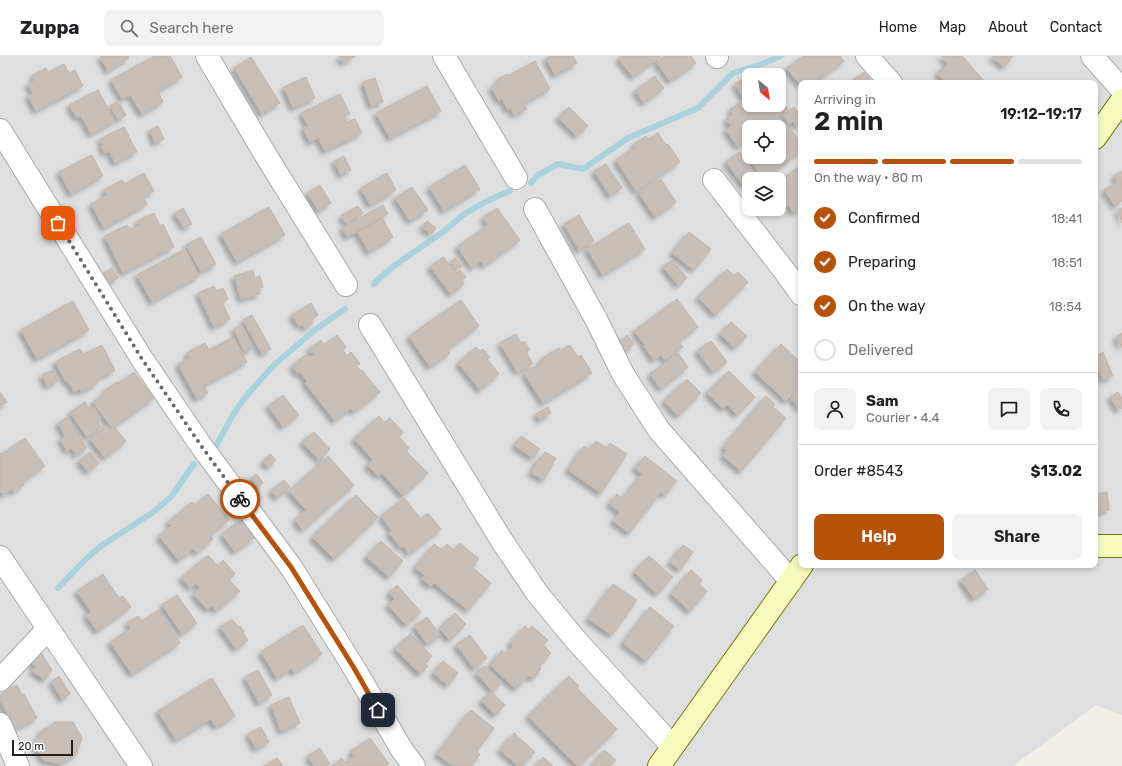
<!DOCTYPE html>
<html lang="en">
<head>
<meta charset="utf-8">
<style>
  body { margin:0; font-family:Rubik,sans-serif; background:#f2f2f2; color:#202124; height:100vh; display:flex; flex-direction:column; font-size:15px; white-space:nowrap }
  * { box-sizing:border-box; margin:0 }
  p { font-size:13px; color:#757577 }
  .icon { flex:none; width:22px; height:22px; fill:none; stroke:currentColor; stroke-width:2; stroke-linecap:round; stroke-linejoin:round }
  .map { position:relative; flex:1; overflow:hidden }
  .sheet { position:absolute; left:798px; top:24px; width:300px; height:488px; display:flex; flex-direction:column; background:#fff; border-radius:8px; box-shadow:0 2px 6px #0003 }
  .sheet>* { flex:none }
  .needle { width:26px; rotate:150deg }
  .controls { position:absolute; left:742px; top:12px; display:grid; gap:8px }
  .controls a { display:grid; place-items:center; width:44px; height:44px; border-radius:8px; background:#fff; box-shadow:0 2px 6px #0003; font-size:20px }
  .scale { position:absolute; left:12px; bottom:10px; width:61px; box-sizing:border-box; padding-left:4px; border:2px solid #222; border-top:0; font-size:11px; line-height:14px; white-space:nowrap; color:#222; -webkit-text-stroke:3px #fff; paint-order:stroke }
  .pin { position:absolute; display:grid; place-items:center; width:34px; height:34px; color:#fff; margin:-17px; border-radius:8px; box-shadow:0 2px 6px #0006 }
  .courier { position:absolute; display:grid; place-items:center; width:40px; height:40px; margin:-20px; border:3px solid #b45309; border-radius:50%; background:#fff; color:#222; box-shadow:0 1px 5px #0007 }
  .headline em { font-style:normal; font-weight:600 }
  .headline div { display:flex; flex-direction:column-reverse }
  .headline { display:flex; align-items:center; justify-content:space-between; height:68px; padding:0 16px }
  h1 { font-size:26px; font-weight:600; line-height:30px }
  .bar { display:grid; grid-template-columns:repeat(4,1fr); gap:6px 4px; align-content:center; height:48px; padding:0 16px }
  .bar i { height:5px; border-radius:3px; background:#e0e0e0 }
  .bar .active { background:#b45309 }
  .bar p { grid-column:span 4 }
  .line { display:flex; align-items:center; gap:10px; padding:0 16px; border-top:1px solid #e0e0e0 }
  .line div { flex:1 }
  .round { display:grid; place-items:center; flex:none; width:42px; height:42px; border-radius:8px; background:#f2f2f2 }
  ol { padding:0 16px; list-style:none }
  li { display:flex; align-items:center; gap:12px; height:44px }
  li p { margin-inline-start:auto }
  li .icon { padding:4px; border-radius:50%; background:#b45309; color:#fff; stroke-width:4 }
  li:last-child { color:#757577 }
  li i { width:22px; height:22px; border:2px solid #e0e0e0; border-radius:50% }
  .cta { display:flex; gap:8px; margin-top:auto; padding:8px 16px }
  .cta a { flex:1; height:46px; border-radius:8px; background:#b45309; color:#fff; font-size:16px; font-weight:600; line-height:46px; text-align:center }
  .cta a+a { background:#f2f2f2; color:#202124 }
  header { display:flex; align-items:center; gap:24px; box-sizing:border-box; height:56px; padding:0 20px; background:#fff; border-bottom:1px solid #e0e0e0 }
  header strong { font-size:19px }
  nav { display:flex; gap:22px; margin-inline-start:auto; font-size:14px }
  .search { width:280px; height:36px; background:#f2f2f2; display:flex; align-items:center; gap:10px; box-sizing:border-box; padding:0 14px; border-radius:8px; color:#757577; font-size:15px }
  .map>svg:first-child { display:block }
  .residential { fill:#e0dfdf; fill-rule:evenodd }
  .lines { fill:none; stroke-linecap:round; stroke-linejoin:round }
  .stream { stroke:#aad3df; stroke-width:6 }
  .building { fill:#c7bfb8; stroke:#c4b6ab; filter:url(#shadow) }
  .street-casing { stroke:#a9a9a9; stroke-width:24 }
  .secondary-casing { stroke:#707d05; stroke-width:24 }
  .street { stroke:#fff; stroke-width:22 }
  .secondary { stroke:#f7fabf; stroke-width:22 }
  .done { stroke:#6b6a68; stroke-width:4; stroke-dasharray:0 7.2 }
  .route { stroke:#b45309; stroke-width:5 }
</style>
</head>
<body>
<header>
<strong>Zuppa</strong>
<div class="search"><svg class="icon" aria-label="search" viewBox="0 0 24 24"><circle cx="10" cy="10" r="6"/><path d="M15 15l6 6"/></svg>Search here</div>
<nav><a>Home</a><a>Map</a><a>About</a><a>Contact</a></nav>
</header>
<div class="map">
<svg width="1122" height="710" viewBox="0 0 1122 710">
  <defs>
    <filter id="shadow"><feDropShadow dx="-3.5" dy="3.5" stdDeviation="2" flood-color="#0004"/></filter>
  </defs>
  <rect width="100%" height="100%" fill="#f2efe9"/>
  <path class="residential" d="M0,0H1122V659L1096,649L1013,710H0ZM749,19H779V49H749ZM801,27H1095V509H801ZM749,71H779V101H749ZM749,123H779V153H749Z"/>
  <g class="lines">
    <path class="stream" d="M531,127L538,119L558,108L583,113L628,82L698,52L733,17L762,8L781,0
      M374,228C393,208 418,194 440,178C449,172 457,163 466,157C480,148 495,141 510,135
      M216,390L234,357L246,340L274,309L316,273L345,253
      M58,532L86,503L101,490L152,457L171,441L194,408"/>
  </g>
  <path class="building" d="M100,0H128L129,2L108,15Z
    M154,0H170L182,21L158,35L163,46L142,58L130,39L122,43L111,24Z
    M339,0H356L343,7Z
    M550,0H573L577,7L555,19L546,2Z
    M621,0H661L633,21L618,2Z
    M664,0H691L696,7L670,25L656,6Z
    M803,0H840L844,5L815,27H801V30L787,12Z
    M941,0H962L986,27H946L937,17L948,8Z
    M991,0H1013L1004,11Z
    M251,1L280,47L262,58L234,12Z
    M535,5L550,33L524,47L527,53L514,59L511,52L508,54L502,43L499,45L491,31L499,26L498,23L507,18L508,20Z
    M64,8L69,17L75,14L83,30L36,55L28,40L33,38L28,28L35,24L33,19L46,12L48,16Z
    M864,16L873,27H850Z
    M749,19V38L743,42L735,28Z
    M655,20L664,32L644,47L635,35Z
    M306,21L315,42L293,52L284,31Z
    M375,22L383,46L371,50L363,26Z
    M427,30L441,55L390,82L376,57Z
    M98,34L115,65L91,78L81,60L77,62L69,49Z
    M340,38L350,58L344,60L347,66L355,63L362,77L325,95L318,82L310,86L303,72L308,70L301,57Z
    M779,41L788,53L764,71H749V83L738,91L726,74L731,70L726,64L733,58L730,54L743,44L746,48L749,46V49H779Z
    M118,45L126,59L118,64L110,50Z
    M569,51L588,70L577,80L558,62Z
    M794,51L801,61V67L796,70L793,65L789,68L783,59Z
    M785,66L801,87V95L764,123L744,96L749,92V101H779L778,71Z
    M158,70L164,83L155,87L150,74Z
    M124,71L137,96L115,107L109,95L105,97L101,90L103,89L100,83Z
    M658,77L666,89L668,88L680,106L636,135L616,104L635,91L633,89L646,80L649,83Z
    M739,96L757,120L753,123H749V126L744,130L726,106Z
    M92,99L103,120L71,138L59,116Z
    M344,100L351,114L341,119L334,105Z
    M606,108L622,132L610,140L594,115Z
    M465,109L480,133L444,155L429,131Z
    M801,109V155L800,153L794,157L788,149L784,152L779,146V126Z
    M1121,115L1122,145L1115,150L1104,134L1118,125L1114,120Z
    M144,117L154,135L143,141L147,148L104,172L91,148L107,139L104,134L122,124L125,128Z
    M387,117L396,134L370,149L361,132Z
    M661,123L676,146L655,161L639,137Z
    M320,129L331,147L319,155L307,137Z
    M412,131L428,154L410,165L395,142Z
    M383,149L388,158L347,181L342,172Z
    M358,150L363,157L346,167L341,160Z
    M269,151L285,179L237,206L221,178Z
    M183,152L192,168L184,172L175,157Z
    M497,152L520,184L484,210L481,205L472,212L457,191L488,169L483,161Z
    M1122,152V167L1118,153Z
    M154,157L160,170L163,168L174,191L123,217L105,180L127,169L130,173L139,169L137,165Z
    M579,159L594,185L579,194L564,168Z
    M382,162L393,181L369,196L357,176Z
    M427,165L436,172L431,178L422,171Z
    M629,167L645,193L603,219L587,193Z
    M689,176L711,193L694,214L672,197Z
    M201,181L216,208L201,216L186,189Z
    M185,193L199,220L152,246L137,219Z
    M443,201L456,217L460,214L466,221L462,224L464,228L451,238L430,211Z
    M455,202L462,210L456,214L450,206Z
    M672,204L687,222L678,229L663,211Z
    M112,212L118,222L108,228L102,218Z
    M727,213L734,220L738,216L748,226L715,259L698,241Z
    M253,214L255,222L260,220L263,231L258,232L260,238L241,243L234,220Z
    M214,230L217,235L223,232L228,243L222,246L230,263L214,271L198,237Z
    M677,243L698,271L679,285L683,291L665,304L661,299L654,304L644,290L645,289L634,275Z
    M461,244L479,270L447,293L450,297L430,311L409,280Z
    M73,245L89,274L37,303L21,274Z
    M311,247L318,259L311,263L313,267L305,272L302,268L299,270L292,259Z
    M252,259L271,293L262,298L243,264Z
    M731,266L747,280L735,292L720,278Z
    M242,269L253,292L244,296L234,273Z
    M1122,277V292L1116,281Z
    M516,278L521,287L524,285L530,294L526,296L533,308L517,316L500,287Z
    M337,279L346,291L343,294L347,300L351,296L360,308L356,310L361,315L362,314L380,336L354,356L351,352L335,365L305,327L307,325L300,316L298,318L292,310L307,298L310,301L314,299L309,293L321,284L324,289Z
    M627,279L634,288L626,295L618,287Z
    M233,281L247,306L204,329L208,337L197,343L178,308L189,302L187,297L205,287L209,294Z
    M711,285L727,306L713,316L697,295Z
    M781,288L801,307V330L786,345L755,316Z
    M102,289L115,314L96,324L98,327L81,336L80,333L74,336L68,325L66,326L55,306L80,293L83,298Z
    M570,289L578,301L581,299L592,317L543,347L524,317L543,306L541,303L559,292L560,295Z
    M476,291L480,295L483,293L490,301L487,303L499,318L480,334L458,307Z
    M1103,296L1113,320L1103,324L1095,305V300Z
    M678,297L688,311L661,333L650,318Z
    M53,314L58,325L47,330L42,319Z
    M729,315L755,341L737,359L727,349L723,353L707,337Z
    M134,316L154,342L112,372L93,346L105,337L104,335L117,326L119,327Z
    M687,323L701,337L678,360L664,345Z
    M801,334V354L791,342Z
    M1118,336L1122,342V352L1118,354L1110,341Z
    M0,337H1L7,346L0,350Z
    M283,339L299,359L283,371L268,350Z
    M766,340L775,348L773,351L786,362L741,415L723,400L727,394L723,391Z
    M85,346L90,354L94,351L101,362L97,364L101,371L87,381L70,356Z
    M548,351L551,357L540,364L536,358Z
    M379,360L385,367L390,362L403,376L399,381L409,392L406,395L428,417L403,440L382,417L378,420L367,409L373,404L354,383Z
    M67,361L87,392L76,399L72,392L67,395L60,383L65,380L58,367Z
    M107,369L112,375L115,372L126,385L105,402L90,383Z
    M314,376L330,393L319,404L302,386Z
    M521,380L540,393L533,402L515,390Z
    M25,382L45,410L22,426L24,429L14,436L12,433L3,439L0,435V397L1,399Z
    M596,385L607,392L610,387L627,398L601,437L568,414L584,390L590,394Z
    M90,396L99,407L88,416L79,405Z
    M545,396L556,402L544,424L531,417L539,402L541,403Z
    M270,398L276,404L269,411L263,406Z
    M328,400L354,429L303,474L295,464L306,454L289,435Z
    M645,400L677,425L665,439L661,436L629,477L613,465L620,456L609,448L617,438L622,443L642,418L635,412Z
    M257,418L263,427L257,431L251,422Z
    M284,424L290,431L277,442L271,435Z
    M1107,436L1109,454L1095,457V438Z
    M208,438L229,464L210,479L213,483L197,497L193,493L179,505L159,480L171,470L168,466L192,446L195,449Z
    M356,439L378,461L334,503L312,481Z
    M404,442L421,463L428,457L441,473L409,498L404,490L401,492L389,477L392,475L381,460Z
    M241,464L254,482L235,496L222,478Z
    M381,485L403,505L389,521L366,501Z
    M460,487L479,503L472,511L491,527L468,554L434,527L431,530L422,523L425,519L415,512L434,488L442,494L447,488L454,494Z
    M683,489L693,496L680,514L670,506Z
    M208,499L218,510L223,504L235,518L229,524L240,535L216,555L212,550L208,554L193,538L200,532L196,528L190,532L181,522Z
    M649,500L673,521L657,538L634,516Z
    M691,514L702,524L699,528L707,535L690,555L671,538Z
    M975,514L988,533L974,543L961,524Z
    M103,518L119,542L123,540L131,551L97,575L86,559L91,556L77,535Z
    M613,528L637,544L612,579L588,563Z
    M397,529L421,556L406,569L388,549L395,543L389,537Z
    M177,539L197,567L182,578L162,549Z
    M650,551L674,570L646,605L623,587Z
    M159,554L180,587L132,618L110,586L131,572L127,567L138,560L142,565Z
    M455,557L466,568L450,584L439,573Z
    M427,561L440,579L427,588L414,570Z
    M232,563L238,571L240,570L244,575L243,577L248,584L236,593L220,571Z
    M303,569L322,598L294,617L292,612L277,622L261,596Z
    M525,570L529,574L532,570L548,584L543,589L551,597L539,610L541,613L533,623L529,619L516,633L490,609L502,594L506,598L513,590L510,587Z
    M410,578L432,600L424,608L428,610L420,618L395,593Z
    M470,579L487,602L474,612L456,589Z
    M40,595L52,614L45,624L32,615L36,610L31,607Z
    M443,605L458,617L448,629L433,617Z
    M484,610L501,628L493,636L476,617Z
    M258,614L272,639L259,647L245,621Z
    M59,620L70,638L62,643L51,626Z
    M569,620L579,630L577,632L617,673L579,710H577L528,660Z
    M212,622L235,660L216,671L211,663L176,684L158,655Z
    M17,629L22,639L24,638L37,662L15,673L0,644L6,634Z
    M491,636L505,649L495,659L481,645Z
    M289,641L300,667L281,675L271,649Z
    M471,654L494,672L476,696L480,698L471,710H453L437,698Z
    M54,666H73L82,682L76,699L60,708L43,704L34,687L44,672H48L53,669Z
    M261,671L269,686L256,693L248,678Z
    M514,677L535,696L521,710H518L500,694Z
    M370,682L389,708L386,710H332L342,702L345,707L354,700L351,695Z
    M320,692L330,708L326,710H314L308,700Z
    M604,694L616,704L610,710H591Z
    M543,701L553,710H535Z
    M277,702L283,710H264Z"/>
  <g class="lines">
    <g class="street-casing">
      <path id="street" d="M207,0L262,93L346,229
        M444,0L516,122
        M717,0V1
        M867,0L891,27
        M1092,0L1122,34
        M0,74L142,303L202,391L291,511L354,612L402,694L414,710
        M714,124L786,217L801,238
        M535,153L597,265L623,318L659,374L791,525
        M370,269L502,485L537,537L574,582L672,690
        M0,501L141,710
        M0,624L48,573
        M0,668L18,710"/>
    </g>
    <g class="secondary-casing">
      <path id="secondary" d="M1095,82L1122,44
        M1095,490H1122
        M659,710L802,509"/>
    </g>
    <use href="#street" class="street"/>
    <use href="#secondary" class="secondary"/>
  </g>
  <g class="lines">
    <path class="done" d="M58,167L142,303L202,391L240,443"/>
    <path class="route" d="M240,443L291,511L354,612L378,654"/>
  </g>
</svg>
<div class="controls">
<a><svg class="needle" viewBox="-14 -14 28 28"><path d="M0-13l5 13h-10z" fill="#e53935"/><path d="M0 13l5-13h-10z" fill="#757577"/></svg></a>
<a><svg class="icon" aria-label="locate" viewBox="0 0 24 24"><circle cx="12" cy="12" r="6"/><path d="M12 2v4M12 18v4M2 12h4M18 12h4"/></svg></a>
<a><svg class="icon" aria-label="layers" viewBox="0 0 24 24"><path d="M12 4l9 5-9 5-9-5zM3 14l9 5 9-5"/></svg></a>
</div>
<div class="scale">20 m</div>
<div class="pin" style="left:58px;top:167px;background:#ea580c"><svg class="icon" aria-label="bag" viewBox="0 0 24 24"><path d="M5 8h14l-1 12H6zM9 8a3 3 0 0 1 6 0"/></svg></div>
<div class="pin" style="left:378px;top:654px;background:#1f2937"><svg class="icon" aria-label="home" viewBox="0 0 24 24"><path d="M3 11l9-7 9 7M6 9v11h12V9"/></svg></div>
<div class="courier" style="left:240px;top:443px"><svg class="icon" aria-label="bike" viewBox="0 0 24 24"><circle cx="6" cy="16" r="4"/><circle cx="18" cy="16" r="4"/><path d="M6 16l4-8h5l3 8M10 8l3 8H6M13 5h3"/></svg></div>
<section class="sheet">
<div class="headline"><div><h1>2 min</h1><p>Arriving in</p></div><em>19:12–19:17</em></div>
<div class="bar"><i class="active"></i><i class="active"></i><i class="active"></i><i></i><p>On the way · 80 m</p></div>
<ol>
<li><svg class="icon" aria-label="check" viewBox="0 0 24 24"><path d="M5 12l5 5 9-10"/></svg>Confirmed<p>18:41</p></li>
<li><svg class="icon" aria-label="check" viewBox="0 0 24 24"><path d="M5 12l5 5 9-10"/></svg>Preparing<p>18:51</p></li>
<li><svg class="icon" aria-label="check" viewBox="0 0 24 24"><path d="M5 12l5 5 9-10"/></svg>On the way<p>18:54</p></li>
<li><i></i>Delivered</li>
</ol>
<div class="line" style="height:72px"><a class="round"><svg class="icon" aria-label="person" viewBox="0 0 24 24"><circle cx="12" cy="8" r="4"/><path d="M4 21q1-7 8-7t8 7"/></svg></a><div><b>Sam</b><p>Courier · 4.4</p></div><a class="round"><svg class="icon" aria-label="chat" viewBox="0 0 24 24"><path d="M4 5h16v11H9l-5 4z"/></svg></a><a class="round"><svg class="icon" aria-label="phone" viewBox="0 0 24 24"><path d="M5 4h4l2 5-3 2q2 4 5 5l2-3 5 2v4C11 20 4 13 5 4z"/></svg></a></div>
<div class="line" style="height:52px"><div>Order #8543</div><b>$13.02</b></div>
<div class="cta"><a>Help</a><a>Share</a></div>
</section>
</div>
</body>
</html>
